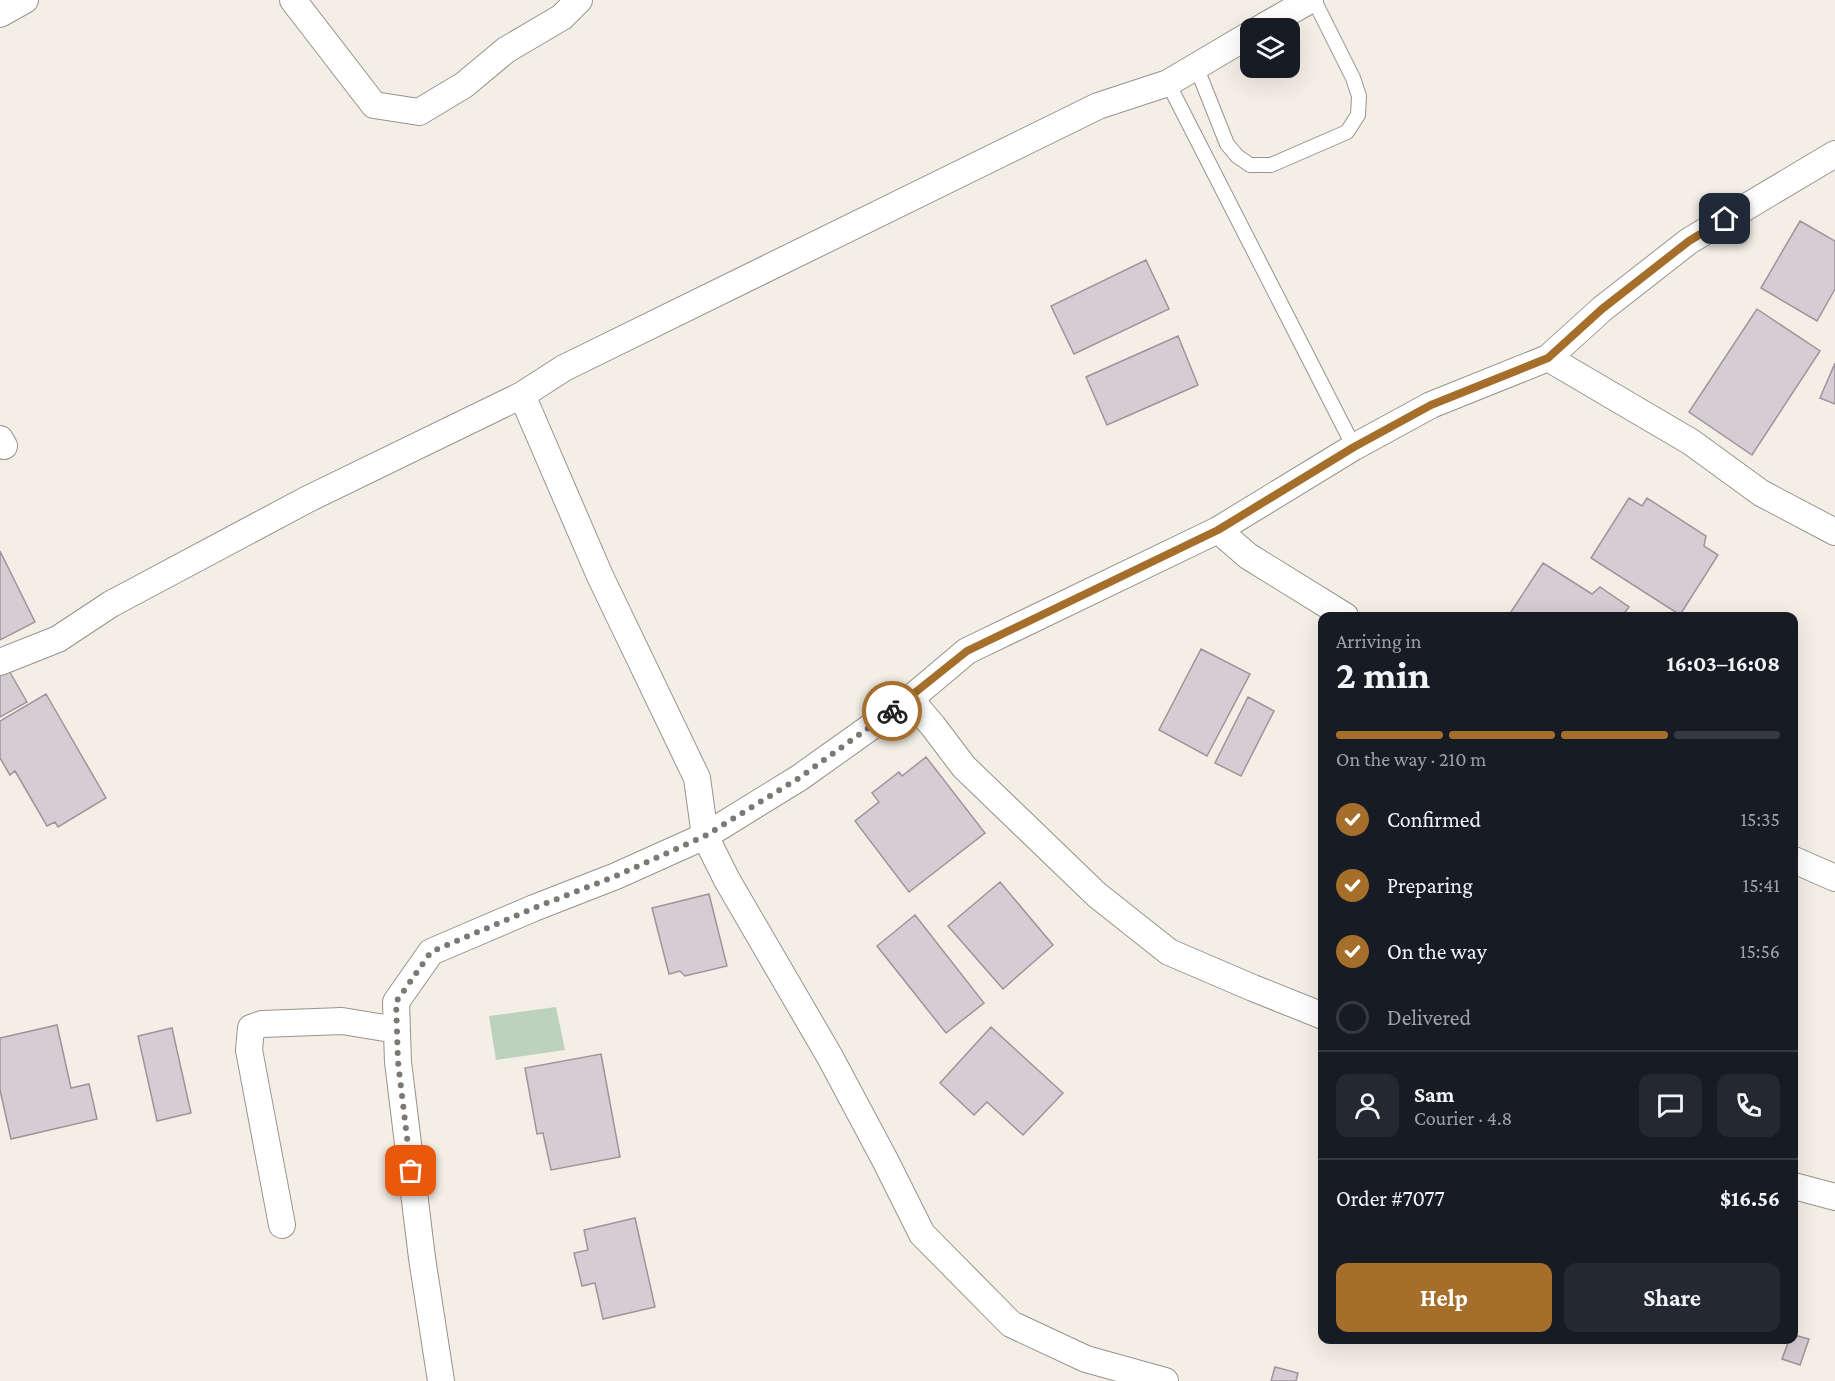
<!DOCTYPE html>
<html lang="en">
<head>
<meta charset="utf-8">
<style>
  body { margin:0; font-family:"Crimson Pro",serif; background:#242831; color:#f1f3f6; height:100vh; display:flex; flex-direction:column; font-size:22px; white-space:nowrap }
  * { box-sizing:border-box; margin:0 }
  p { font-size:20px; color:#9ea1a6 }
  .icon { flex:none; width:33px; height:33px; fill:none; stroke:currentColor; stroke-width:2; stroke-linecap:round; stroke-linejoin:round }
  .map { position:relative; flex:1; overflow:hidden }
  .panel { position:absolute; left:1318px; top:612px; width:480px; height:732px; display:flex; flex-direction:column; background:#171b24; border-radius:12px; box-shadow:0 6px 24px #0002 }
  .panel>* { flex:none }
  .fabs { position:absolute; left:1240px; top:18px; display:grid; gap:12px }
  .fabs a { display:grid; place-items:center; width:60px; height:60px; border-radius:12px; background:#171b24; box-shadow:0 6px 24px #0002; font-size:30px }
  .pin { position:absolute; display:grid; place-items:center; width:51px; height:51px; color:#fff; margin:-26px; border-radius:12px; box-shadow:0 3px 9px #0006 }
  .courier { position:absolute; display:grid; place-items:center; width:60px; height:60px; margin:-30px; border:4px solid #a66e2b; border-radius:50%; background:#fff; color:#222; box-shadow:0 2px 8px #0007 }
  .headline em { font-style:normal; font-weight:700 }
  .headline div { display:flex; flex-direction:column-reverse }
  .headline { display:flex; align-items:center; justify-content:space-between; height:102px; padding:0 18px }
  h1 { font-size:39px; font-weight:700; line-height:45px }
  .bar { display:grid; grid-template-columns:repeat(4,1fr); gap:9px 6px; align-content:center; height:72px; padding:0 18px }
  .bar i { height:8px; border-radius:4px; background:#363941 }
  .bar .on { background:#a66e2b }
  .bar p { grid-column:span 4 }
  .line { display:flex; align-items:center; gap:15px; padding:0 18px; border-top:2px solid #363941 }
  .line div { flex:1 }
  .round { display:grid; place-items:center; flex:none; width:63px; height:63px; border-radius:12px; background:#242831 }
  ol { padding:0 18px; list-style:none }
  li { display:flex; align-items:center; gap:18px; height:66px }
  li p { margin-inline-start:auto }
  li .icon { padding:6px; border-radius:50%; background:#a66e2b; color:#fff; stroke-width:4 }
  li:last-child { color:#9ea1a6 }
  li i { width:33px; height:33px; border:3px solid #363941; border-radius:50% }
  .primary-button { display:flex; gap:12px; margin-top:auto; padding:12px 18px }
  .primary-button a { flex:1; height:69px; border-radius:12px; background:#a66e2b; color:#fff; font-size:24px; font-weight:700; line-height:69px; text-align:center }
  .primary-button a+a { background:#242831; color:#f1f3f6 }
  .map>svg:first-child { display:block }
  .green { fill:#bdd2bc }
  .building { fill:#d6cdd4; stroke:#9d959b; stroke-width:1.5 }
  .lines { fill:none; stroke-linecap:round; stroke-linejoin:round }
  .lane-casing { stroke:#98938b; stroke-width:16 }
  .street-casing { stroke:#98938b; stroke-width:28 }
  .lane { stroke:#fff; stroke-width:14 }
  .street { stroke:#fff; stroke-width:26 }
  .done { stroke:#7c7974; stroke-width:6; stroke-dasharray:0 10.8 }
  .route { stroke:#a66e2b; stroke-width:8 }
</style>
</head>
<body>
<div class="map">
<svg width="1835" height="1381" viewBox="0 0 1835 1381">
  <rect width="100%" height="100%" fill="#f4efe6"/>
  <path class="green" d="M556,1007L565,1050L496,1060L489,1016Z"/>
  <path class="building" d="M1800,221L1835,241V289L1817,321L1761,288Z
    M1146,260L1169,309L1074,354L1051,306Z
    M1757,309L1820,351L1752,455L1689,412Z
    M1178,336L1198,385L1107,425L1086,377Z
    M1835,363V404L1820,398Z
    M1629,498L1642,506L1647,498L1706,536L1704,546L1718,555L1680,615L1591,558Z
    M0,551L35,622L0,640Z
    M1543,563L1592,594L1600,587L1629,607L1622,616H1511L1509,615Z
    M1201,649L1250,674L1207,756L1159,730Z
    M8,669L27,702L0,717V674Z
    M46,694L106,798L58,827L55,822L47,826L15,771L10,775L0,758V721Z
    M1248,697L1274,711L1241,776L1215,763Z
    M926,757L985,833L909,892L855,821L879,802L872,793L899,772L902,776Z
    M1000,882L1053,945L1003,989L948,926Z
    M709,894L727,966L685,976L680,971L669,974L652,908Z
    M915,915L984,1003L946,1033L877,946Z
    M57,1025L71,1088L89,1084L97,1119L11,1139L0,1090V1038Z
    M991,1027L1063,1093L1023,1135L987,1102L974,1115L940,1083Z
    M172,1028L191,1113L157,1121L138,1036Z
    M601,1054L620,1157L551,1170L543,1133L537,1134L525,1068Z
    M635,1218L655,1307L603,1319L595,1283L582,1286L574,1253L588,1250L584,1230Z
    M1794,1335L1809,1339L1800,1365L1782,1359L1789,1340H1794Z
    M1275,1367L1298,1373L1296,1381H1271Z"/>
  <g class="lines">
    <g class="lane-casing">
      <path id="lane" d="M1196,66L1227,144L1237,156L1250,165H1271L1347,132L1358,115L1359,96L1353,78L1314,0
        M1168,83L1354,447"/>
    </g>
    <g class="street-casing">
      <path id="street" d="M293,0L374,105L419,112L464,85L506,50L562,17L579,0
        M0,14L25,0
        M1261,28L1310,0
        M1548,358L1602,309L1689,241L1835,154
        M522,395L600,576L697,778L705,836L727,880L830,1057L885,1160L922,1234L1011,1324L1086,1359L1165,1381
        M0,439L4,446
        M1218,530L1248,556L1345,616
        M0,662L58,639L111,604L308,499L522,395L564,368L1098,106L1168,83L1251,34
        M910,699L933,726L964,767L1097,895L1169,952L1253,988L1323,1016
        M1794,860L1835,878
        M1794,1186L1835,1197
        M282,1225L249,1050L251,1028L262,1024L342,1021L397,1030
        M441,1381L422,1258L398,1062L396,1002L431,952L534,908L616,876L705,836L799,778L910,699L967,651L1218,530L1354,447L1431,405L1548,358L1691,442L1761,493L1835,532"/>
    </g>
    <use href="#lane" class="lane"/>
    <use href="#street" class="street"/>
  </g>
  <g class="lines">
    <path class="done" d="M411,1171L398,1062L396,1002L431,952L534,908L616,876L705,836L799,778L892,711"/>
    <path class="route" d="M892,711L967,651L1218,530L1354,447L1431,405L1548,358L1602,309L1689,241L1725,219"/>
  </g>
</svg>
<div class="fabs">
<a><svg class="icon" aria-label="layers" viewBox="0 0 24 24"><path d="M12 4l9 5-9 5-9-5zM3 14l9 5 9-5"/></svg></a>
</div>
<div class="pin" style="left:411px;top:1171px;background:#ea580c"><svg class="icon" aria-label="bag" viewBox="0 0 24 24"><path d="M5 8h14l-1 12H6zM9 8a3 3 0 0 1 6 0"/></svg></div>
<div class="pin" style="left:1725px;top:219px;background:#1f2937"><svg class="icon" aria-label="home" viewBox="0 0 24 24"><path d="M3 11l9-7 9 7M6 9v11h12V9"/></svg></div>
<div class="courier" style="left:892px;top:711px"><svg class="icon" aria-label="bike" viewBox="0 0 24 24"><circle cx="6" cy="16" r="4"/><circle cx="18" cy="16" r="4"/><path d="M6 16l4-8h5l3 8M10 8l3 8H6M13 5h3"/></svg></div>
<section class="panel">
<div class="headline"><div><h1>2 min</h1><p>Arriving in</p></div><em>16:03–16:08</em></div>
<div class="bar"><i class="on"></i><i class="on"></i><i class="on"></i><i></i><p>On the way · 210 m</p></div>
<ol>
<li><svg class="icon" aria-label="check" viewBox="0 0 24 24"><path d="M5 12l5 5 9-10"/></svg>Confirmed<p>15:35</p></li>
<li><svg class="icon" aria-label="check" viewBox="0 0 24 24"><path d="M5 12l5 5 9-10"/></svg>Preparing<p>15:41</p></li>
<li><svg class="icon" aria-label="check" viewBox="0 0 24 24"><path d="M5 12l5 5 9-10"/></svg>On the way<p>15:56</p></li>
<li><i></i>Delivered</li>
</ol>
<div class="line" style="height:108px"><a class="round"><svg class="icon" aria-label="person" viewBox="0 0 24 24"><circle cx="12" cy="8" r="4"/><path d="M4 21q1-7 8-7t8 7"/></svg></a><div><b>Sam</b><p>Courier · 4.8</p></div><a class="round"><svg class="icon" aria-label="chat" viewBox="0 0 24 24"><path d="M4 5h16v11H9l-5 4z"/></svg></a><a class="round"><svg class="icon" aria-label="phone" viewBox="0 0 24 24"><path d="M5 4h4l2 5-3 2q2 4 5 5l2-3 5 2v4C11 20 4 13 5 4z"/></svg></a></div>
<div class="line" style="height:78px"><div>Order #7077</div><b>$16.56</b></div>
<div class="primary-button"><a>Help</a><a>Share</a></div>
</section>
</div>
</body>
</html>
